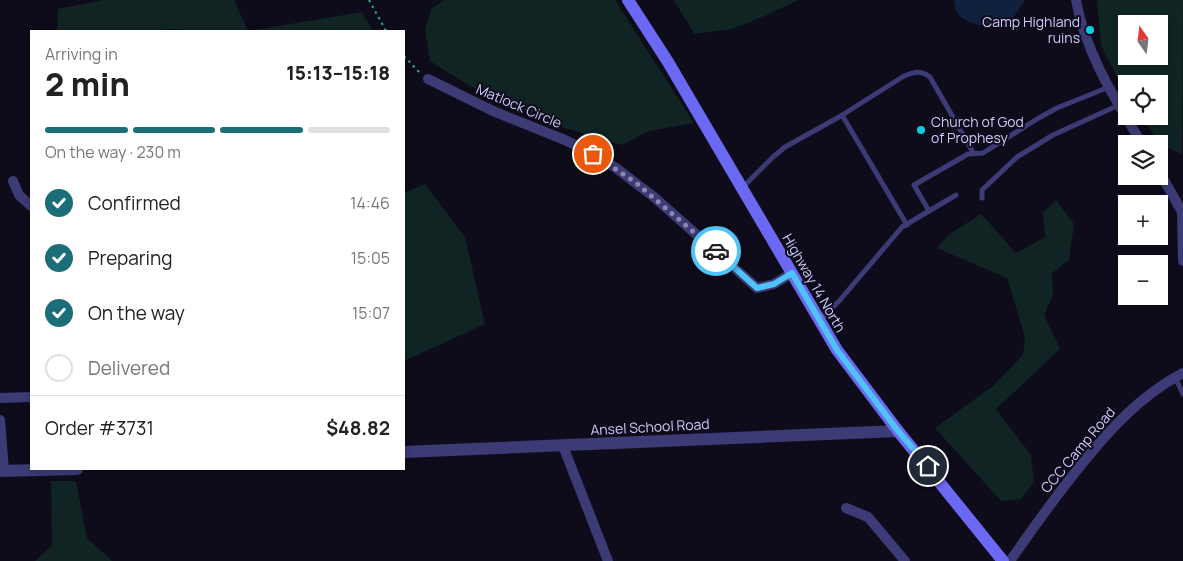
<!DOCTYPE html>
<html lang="en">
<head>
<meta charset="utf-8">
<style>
  body { margin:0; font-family:Manrope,sans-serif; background:#f6f6f6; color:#222; height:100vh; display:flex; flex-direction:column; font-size:19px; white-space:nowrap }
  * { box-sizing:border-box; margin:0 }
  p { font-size:16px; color:#767676 }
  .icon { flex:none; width:28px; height:28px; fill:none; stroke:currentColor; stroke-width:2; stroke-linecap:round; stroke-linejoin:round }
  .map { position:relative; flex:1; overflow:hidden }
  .side { position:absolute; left:30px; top:30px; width:375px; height:440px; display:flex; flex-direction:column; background:#fff; border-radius:0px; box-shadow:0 2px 8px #0003 }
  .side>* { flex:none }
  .needle { width:32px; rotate:346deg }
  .buttons { position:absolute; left:1118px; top:15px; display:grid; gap:10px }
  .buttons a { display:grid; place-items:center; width:50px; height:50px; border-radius:0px; background:#fff; box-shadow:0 2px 8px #0003; font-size:25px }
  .pin { position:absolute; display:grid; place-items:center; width:42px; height:42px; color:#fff; margin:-21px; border:2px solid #fff; border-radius:50%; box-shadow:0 1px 5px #0007 }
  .courier { position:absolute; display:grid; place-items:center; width:50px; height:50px; margin:-25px; border:4px solid #4fc3f7; border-radius:50%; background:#fff; color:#222; box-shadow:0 1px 6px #0007 }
  .summary em { font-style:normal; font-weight:800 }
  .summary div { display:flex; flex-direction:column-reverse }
  .summary { display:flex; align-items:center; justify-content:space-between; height:85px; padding:0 15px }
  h1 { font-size:32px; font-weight:800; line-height:38px }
  .bar { display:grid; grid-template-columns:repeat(4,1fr); gap:8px 5px; align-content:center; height:60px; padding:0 15px }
  .bar i { height:6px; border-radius:4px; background:#e0e0e0 }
  .bar .selected { background:#1b6e77 }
  .bar p { grid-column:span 4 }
  .line { display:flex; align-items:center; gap:12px; padding:0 15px; border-top:1px solid #e0e0e0 }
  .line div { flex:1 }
  ol { padding:0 15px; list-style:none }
  li { display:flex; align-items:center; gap:15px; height:55px }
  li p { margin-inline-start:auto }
  li .icon { padding:5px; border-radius:50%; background:#1b6e77; color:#fff; stroke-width:4 }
  li:last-child { color:#767676 }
  li i { width:28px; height:28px; border:2px solid #e0e0e0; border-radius:50% }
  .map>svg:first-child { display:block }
  .green { fill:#102423; fill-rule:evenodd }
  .water { fill:#0f213c }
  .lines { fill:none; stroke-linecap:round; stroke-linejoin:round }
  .path { stroke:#36a39b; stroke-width:2; stroke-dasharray:2.5 4; stroke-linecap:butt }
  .service { stroke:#3c3b76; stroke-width:5 }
  .minor { stroke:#3c3b76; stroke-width:10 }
  .tertiary { stroke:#3c3b76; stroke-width:12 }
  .secondary { stroke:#6b69f3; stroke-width:12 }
  .done { stroke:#8b88ac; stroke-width:5; stroke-dasharray:0 9 }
  .route { stroke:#4fc3f7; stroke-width:6 }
  .poi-dot { fill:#12ccde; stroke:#0e0c1a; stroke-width:2 }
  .labels { text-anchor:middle; stroke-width:4; stroke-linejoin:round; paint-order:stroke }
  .poi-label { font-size:14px; fill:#cfcafb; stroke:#0e0c1a; text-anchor:end }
  .street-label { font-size:14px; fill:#cfcafb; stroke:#0e0c1a }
</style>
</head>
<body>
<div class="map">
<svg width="1183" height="561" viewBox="0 0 1183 561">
  <rect width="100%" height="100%" fill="#0e0c1a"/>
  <path class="green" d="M103,0H234L248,31L362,12L373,31H196L172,29L147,31H69L57,30L58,9Z
    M444,0H615L694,123L649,131L622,145L548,123L470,86L430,61L425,29L431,9Z
    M674,0H798L767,15L732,29L694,34Z
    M1097,0H1183L1182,154L1162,146L1141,116H1159V84H1126V95L1101,45ZM1126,24H1159V56H1126Z
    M425,184L465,237L485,324L404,361V193Z
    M1056,200L1074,224L1069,260L1052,273L1053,295L1044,315L1060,349L996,409L1031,455L1034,482L1021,499L1001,501L935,428L993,386L1023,355L1025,337L1007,278L937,248L948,235L981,214L1016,253L1045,237L1043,212Z
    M51,481H76L87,538L112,561H35L52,545Z"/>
  <path class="water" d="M954,0H1024V2C1019,9 1014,19 1006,23C992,30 965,25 957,12C955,9 955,3 954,0Z"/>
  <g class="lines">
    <path class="path" d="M369,0L386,31
      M404,56L421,74"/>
    <path class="service" d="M842,115L907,225
      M742,188L773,157L785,147L839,117L904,76C915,72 920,70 930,77L974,154
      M982,198V190L1017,157L1053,135L1119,105
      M929,211L914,185L968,154L983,153L1037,119L1057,108L1109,87
      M820,320L840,300L902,227L956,195
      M1175,377L1183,394"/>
    <path class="minor" d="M1076,0C1085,52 1115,99 1142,144
      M428,79L493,111L565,140L593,154L616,168L654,197L757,288L774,284L792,273
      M1159,171L1182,212L1183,208
      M13,181L19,195L31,206
      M1182,212L1183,261
      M0,398L31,397
      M0,420L4,471
      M563,446L608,561
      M846,508L868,517L905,561
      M1010,561C1033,528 1056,496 1081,465C1110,429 1141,395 1183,373"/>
    <path class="tertiary" d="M404,452L898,431
      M0,471L77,469"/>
    <path class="secondary" d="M628,0L668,62L837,350L898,431L1003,561"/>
  </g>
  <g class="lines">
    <path class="done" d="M593,154L635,182L716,251"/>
    <path class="route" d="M716,251L757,288L774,284L792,273L837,350L898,431L928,466"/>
  </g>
  <g class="poi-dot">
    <circle cx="1090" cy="30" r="5"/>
    <circle cx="921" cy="130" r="5"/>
  </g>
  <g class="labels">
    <g class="poi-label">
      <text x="1080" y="27">Camp Highland<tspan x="1080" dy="16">ruins</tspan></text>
      <text x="931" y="127" text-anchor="start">Church of God<tspan x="931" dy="16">of Prophesy</tspan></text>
    </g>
    <g class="street-label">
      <text transform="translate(519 106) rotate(23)" y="5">Matlock Circle</text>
      <text transform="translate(814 283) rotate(60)" y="5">Highway 14 North</text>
      <text transform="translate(650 427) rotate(-3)" y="5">Ansel School Road</text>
      <text transform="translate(1078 450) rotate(-50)" y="5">CCC Camp Road</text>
    </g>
  </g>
</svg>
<div class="buttons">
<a><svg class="needle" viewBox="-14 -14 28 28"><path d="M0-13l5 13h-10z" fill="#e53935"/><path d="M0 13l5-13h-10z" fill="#767676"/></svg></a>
<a><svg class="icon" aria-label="locate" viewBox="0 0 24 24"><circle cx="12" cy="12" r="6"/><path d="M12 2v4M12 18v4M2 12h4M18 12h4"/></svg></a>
<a><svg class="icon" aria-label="layers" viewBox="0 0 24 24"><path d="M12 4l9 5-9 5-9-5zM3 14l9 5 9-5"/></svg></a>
<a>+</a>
<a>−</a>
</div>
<div class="pin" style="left:593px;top:154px;background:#ea580c"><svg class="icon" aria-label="bag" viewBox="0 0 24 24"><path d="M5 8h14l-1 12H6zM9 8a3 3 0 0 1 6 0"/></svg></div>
<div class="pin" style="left:928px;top:466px;background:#1f2937"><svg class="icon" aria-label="home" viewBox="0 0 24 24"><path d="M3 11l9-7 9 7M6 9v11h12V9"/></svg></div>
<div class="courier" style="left:716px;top:251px"><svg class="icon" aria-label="car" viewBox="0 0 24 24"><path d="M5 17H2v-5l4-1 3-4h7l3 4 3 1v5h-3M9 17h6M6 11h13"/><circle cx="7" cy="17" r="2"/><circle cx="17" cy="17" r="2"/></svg></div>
<section class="side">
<div class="summary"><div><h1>2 min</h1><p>Arriving in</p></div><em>15:13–15:18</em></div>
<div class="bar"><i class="selected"></i><i class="selected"></i><i class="selected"></i><i></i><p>On the way · 230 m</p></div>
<ol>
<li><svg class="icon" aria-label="check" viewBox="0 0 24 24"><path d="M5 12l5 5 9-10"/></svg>Confirmed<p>14:46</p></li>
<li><svg class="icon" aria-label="check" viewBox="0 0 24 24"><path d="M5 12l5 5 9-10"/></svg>Preparing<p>15:05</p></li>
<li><svg class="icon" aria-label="check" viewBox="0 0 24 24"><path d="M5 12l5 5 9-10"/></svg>On the way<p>15:07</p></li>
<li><i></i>Delivered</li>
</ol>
<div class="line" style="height:65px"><div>Order #3731</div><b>$48.82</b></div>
</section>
</div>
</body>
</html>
